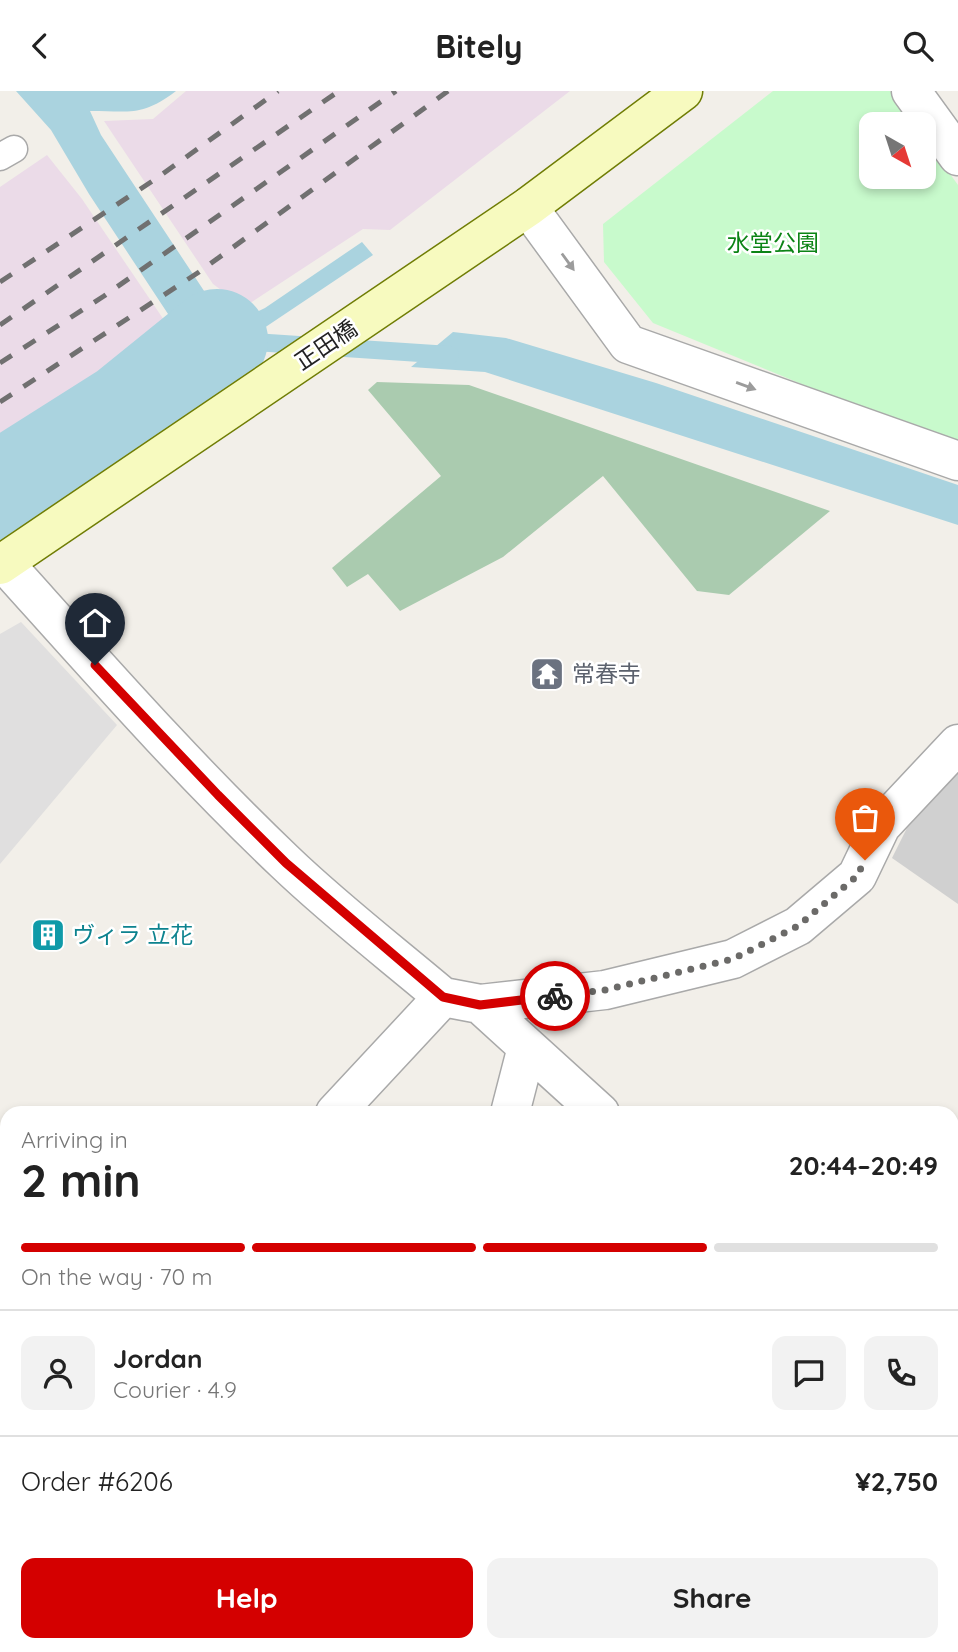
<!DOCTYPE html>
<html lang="en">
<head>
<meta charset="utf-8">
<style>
  body { margin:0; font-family:Quicksand,"Noto Sans JP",sans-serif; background:#f2f2f2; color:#222; height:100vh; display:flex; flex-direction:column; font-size:26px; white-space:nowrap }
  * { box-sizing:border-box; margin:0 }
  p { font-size:23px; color:#767676 }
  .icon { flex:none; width:38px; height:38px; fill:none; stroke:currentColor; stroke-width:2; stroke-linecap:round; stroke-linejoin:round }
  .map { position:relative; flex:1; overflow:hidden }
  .panel { position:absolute; left:0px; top:1015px; width:959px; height:546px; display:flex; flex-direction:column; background:#fff; border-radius:21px 21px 0 0; box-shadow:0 4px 10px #0003 }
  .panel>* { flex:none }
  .needle { width:46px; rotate:141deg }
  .tools { position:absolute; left:859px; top:21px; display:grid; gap:14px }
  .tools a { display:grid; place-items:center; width:77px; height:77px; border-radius:14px; background:#fff; box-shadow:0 4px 10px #0003; font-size:35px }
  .pin { position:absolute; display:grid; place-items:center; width:60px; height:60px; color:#fff; margin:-72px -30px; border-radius:50% 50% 50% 0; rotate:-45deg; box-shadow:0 0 7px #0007 }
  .pin .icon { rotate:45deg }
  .courier { position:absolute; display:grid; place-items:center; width:70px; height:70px; margin:-35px; border:5px solid #d40000; border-radius:50%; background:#fff; color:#222; box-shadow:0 2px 9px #0007 }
  .headline em { font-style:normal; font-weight:700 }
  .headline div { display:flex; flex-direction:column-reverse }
  .headline { display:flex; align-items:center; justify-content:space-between; height:119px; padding:0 21px }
  h1 { font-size:46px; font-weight:700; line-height:52px }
  .bar { display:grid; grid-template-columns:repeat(4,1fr); gap:10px 7px; align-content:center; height:84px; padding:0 21px }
  .bar i { height:9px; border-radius:5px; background:#e0e0e0 }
  .bar .active { background:#d40000 }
  .bar p { grid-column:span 4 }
  .line { display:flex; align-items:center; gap:18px; padding:0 21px; border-top:2px solid #e0e0e0 }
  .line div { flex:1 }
  .round { display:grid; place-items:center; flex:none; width:74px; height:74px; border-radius:14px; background:#f2f2f2 }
  .cta { display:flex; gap:14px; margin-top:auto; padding:14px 21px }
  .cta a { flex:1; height:80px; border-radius:14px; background:#d40000; color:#fff; font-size:28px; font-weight:700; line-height:80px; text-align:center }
  .cta a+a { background:#f2f2f2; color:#222 }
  header { display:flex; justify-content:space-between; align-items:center; height:91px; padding:0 21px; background:#fff; font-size:32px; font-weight:700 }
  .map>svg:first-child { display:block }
  .residential { fill:#e0dfdf }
  .industrial { fill:#ebdbe8 }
  .religious { fill:#d0d0d0 }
  .cemetery { fill:#aacbaf }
  .park { fill:#c8facc }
  .water { fill:#aad3df }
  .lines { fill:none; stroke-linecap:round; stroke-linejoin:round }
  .stream { stroke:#aad3df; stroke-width:18 }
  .river { stroke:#aad3df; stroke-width:102 }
  .lane-casing { stroke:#a9a9a9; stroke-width:29 }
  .street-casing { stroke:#a9a9a9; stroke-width:41 }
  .secondary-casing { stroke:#707d05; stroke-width:41 }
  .lane { stroke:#fff; stroke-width:26 }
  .street { stroke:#fff; stroke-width:38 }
  .secondary { stroke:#f7fabf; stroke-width:38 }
  .rail { stroke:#707070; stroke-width:5; stroke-dasharray:14 14; stroke-linecap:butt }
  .oneway { fill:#9c9c9c }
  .done { stroke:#6b6a68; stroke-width:7; stroke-dasharray:0 12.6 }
  .route { stroke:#d40000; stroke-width:9 }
  .labels { text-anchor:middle; stroke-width:5; stroke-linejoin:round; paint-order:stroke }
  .park-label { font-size:23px; fill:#0c8416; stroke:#fff }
  .street-label { font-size:23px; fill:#222; stroke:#fff }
  .worship-label { font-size:23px; fill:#5b616d; stroke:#fff; text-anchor:start }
  .culture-label { font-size:23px; fill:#0d838f; stroke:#fff; text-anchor:start }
</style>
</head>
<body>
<header><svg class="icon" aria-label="back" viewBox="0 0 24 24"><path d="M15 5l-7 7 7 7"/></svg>Bitely<svg class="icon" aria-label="search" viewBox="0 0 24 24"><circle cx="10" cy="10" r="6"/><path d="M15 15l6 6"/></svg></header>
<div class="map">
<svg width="958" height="1561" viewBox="0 0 958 1561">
  <rect width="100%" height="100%" fill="#f2efe9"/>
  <path class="residential" d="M21,531L117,634L0,773V543Z"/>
  <path class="industrial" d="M186,0H570L390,139L363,138L244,216L213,193L104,30L153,28Z
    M47,64L82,108L166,232L101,329L0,393V96Z"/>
  <path class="religious" d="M958,681V813L892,767L907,737Z"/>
  <path class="cemetery" d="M377,291L469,294L830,420L729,504L697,500L603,385L503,466L400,520L368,483L347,496L332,477L441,385L368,299Z"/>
  <path class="park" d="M773,0H890L914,33H872V86H924V47L958,94V350L821,301L653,232L604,171L603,133Z"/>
  <path class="water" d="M16,0H176C142,26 129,20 90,20L101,44L214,215L242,228L265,217L362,151L373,164L218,268L120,338L107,321L179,269L182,251L170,226L89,103L51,39Z
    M453,241L506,247L656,292L958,394V434L485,281L411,276Z"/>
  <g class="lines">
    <path class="stream" d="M223,249L450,264"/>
    <path class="river" d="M0,402L128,321L217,249"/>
    <g class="lane-casing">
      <path id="lane" d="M0,66L14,58"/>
    </g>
    <g class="street-casing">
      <path id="street" d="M911,0L958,65
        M528,116L628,253L958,370
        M4,472C95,573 186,677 285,771C335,819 391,862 443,906
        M480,913L600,1022
        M335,1022L443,906L480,913L605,899L733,868L798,835L857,785L881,735L958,653
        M510,1022L527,956
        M0,1417L7,1408
        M419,1554L428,1561
        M681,1561L687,1554"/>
    </g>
    <g class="secondary-casing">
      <path id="secondary" d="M0,474L528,116L683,0"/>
    </g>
    <use href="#lane" class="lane"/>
    <use href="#street" class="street"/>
    <use href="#secondary" class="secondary"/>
    <path class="rail" d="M0,191L157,87L278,0
      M0,234L339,0
      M0,272L104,205L396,0
      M0,311L199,181L448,0"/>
  </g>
  <defs><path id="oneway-solid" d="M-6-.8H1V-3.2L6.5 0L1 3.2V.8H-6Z" transform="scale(1.75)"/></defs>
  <g class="oneway">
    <use href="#oneway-solid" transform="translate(568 171) rotate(54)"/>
    <use href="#oneway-solid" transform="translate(746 295) rotate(20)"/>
  </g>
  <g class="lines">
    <path class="done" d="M555,905L605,899L733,868L798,835L857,785L865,769"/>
    <path class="route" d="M95,574L218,704L286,772L443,906L480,914L555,905"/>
  </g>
  <defs>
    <g id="temple-square" transform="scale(1.75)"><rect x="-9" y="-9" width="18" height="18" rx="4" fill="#6b7280" stroke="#fff"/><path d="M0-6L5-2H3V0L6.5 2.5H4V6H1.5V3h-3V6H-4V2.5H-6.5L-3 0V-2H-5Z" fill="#fff"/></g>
    <g id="building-square" transform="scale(1.75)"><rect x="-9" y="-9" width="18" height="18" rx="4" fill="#0f9aa8" stroke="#fff"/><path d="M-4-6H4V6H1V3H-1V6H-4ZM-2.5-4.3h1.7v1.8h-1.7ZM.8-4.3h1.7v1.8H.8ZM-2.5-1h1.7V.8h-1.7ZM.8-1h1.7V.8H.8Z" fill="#fff"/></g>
  </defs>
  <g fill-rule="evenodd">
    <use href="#temple-square" x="547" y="583"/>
    <use href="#building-square" x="48" y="844"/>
  </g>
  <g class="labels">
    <g class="park-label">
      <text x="773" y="160">水堂公園</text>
    </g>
    <g class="street-label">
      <text transform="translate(326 254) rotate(-34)" y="8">正田橋</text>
    </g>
    <g class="worship-label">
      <text x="572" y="591">常春寺</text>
    </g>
    <g class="culture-label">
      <text x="72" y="852">ヴィラ 立花</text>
    </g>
  </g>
</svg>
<div class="tools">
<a><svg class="needle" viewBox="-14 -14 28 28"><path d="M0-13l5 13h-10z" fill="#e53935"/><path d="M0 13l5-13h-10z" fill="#767676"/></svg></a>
</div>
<div class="pin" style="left:865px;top:769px;background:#ea580c"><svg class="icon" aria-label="bag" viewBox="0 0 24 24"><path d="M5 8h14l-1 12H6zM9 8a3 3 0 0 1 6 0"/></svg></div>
<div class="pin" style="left:95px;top:574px;background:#1f2937"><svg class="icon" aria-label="home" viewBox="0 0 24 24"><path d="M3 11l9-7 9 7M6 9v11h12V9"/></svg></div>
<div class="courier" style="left:555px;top:905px"><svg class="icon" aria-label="bike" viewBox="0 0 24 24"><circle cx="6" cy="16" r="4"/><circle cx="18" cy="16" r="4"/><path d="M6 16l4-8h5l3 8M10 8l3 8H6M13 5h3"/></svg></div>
<section class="panel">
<div class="headline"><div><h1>2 min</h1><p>Arriving in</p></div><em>20:44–20:49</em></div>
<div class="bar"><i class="active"></i><i class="active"></i><i class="active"></i><i></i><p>On the way · 70 m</p></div>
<div class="line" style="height:126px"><a class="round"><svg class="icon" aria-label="person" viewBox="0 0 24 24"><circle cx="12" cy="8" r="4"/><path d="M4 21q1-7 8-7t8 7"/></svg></a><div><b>Jordan</b><p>Courier · 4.9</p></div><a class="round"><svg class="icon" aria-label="chat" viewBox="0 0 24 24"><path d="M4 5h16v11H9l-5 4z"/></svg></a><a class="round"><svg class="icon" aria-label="phone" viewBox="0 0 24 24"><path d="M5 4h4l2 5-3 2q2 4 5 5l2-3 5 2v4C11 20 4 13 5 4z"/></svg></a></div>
<div class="line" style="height:91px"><div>Order #6206</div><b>¥2,750</b></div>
<div class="cta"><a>Help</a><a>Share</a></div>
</section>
</div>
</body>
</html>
